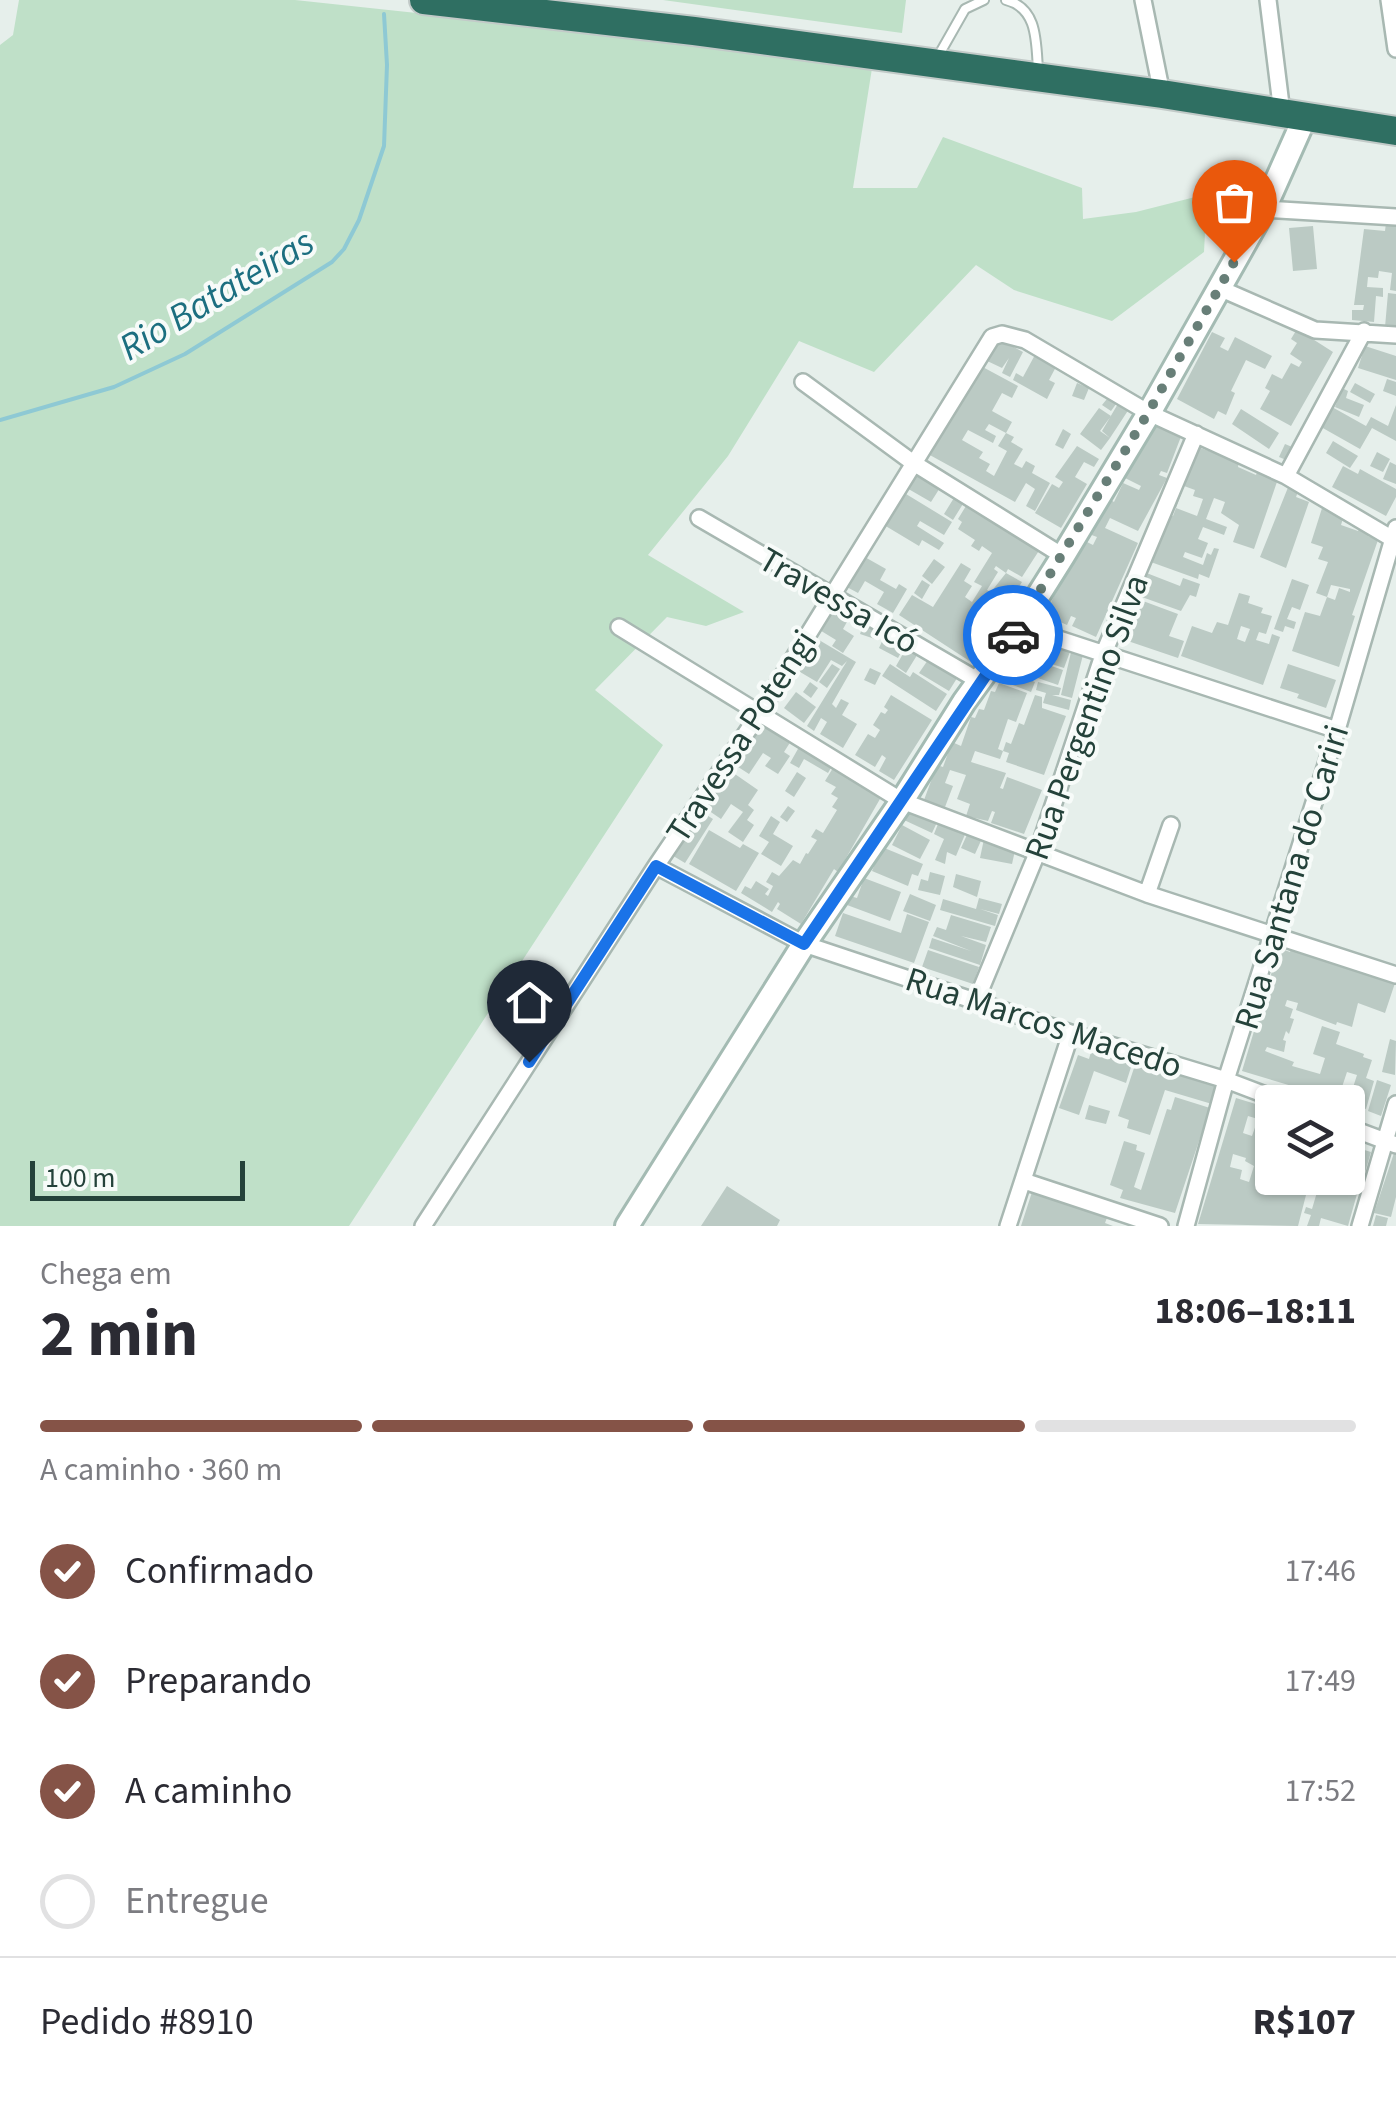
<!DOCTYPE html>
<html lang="pt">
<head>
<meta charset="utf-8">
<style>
  body { margin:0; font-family:"Source Sans 3",sans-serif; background:#f7f7f7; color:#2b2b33; height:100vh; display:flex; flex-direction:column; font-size:38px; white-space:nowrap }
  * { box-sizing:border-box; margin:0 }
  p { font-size:32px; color:#7c7c81 }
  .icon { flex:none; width:55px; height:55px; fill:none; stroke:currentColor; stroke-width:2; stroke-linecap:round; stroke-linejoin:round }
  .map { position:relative; height:1226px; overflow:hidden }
  .side { display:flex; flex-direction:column; background:#fff; flex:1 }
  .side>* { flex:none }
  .tools { position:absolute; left:1255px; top:1085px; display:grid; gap:20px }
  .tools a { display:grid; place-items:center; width:110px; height:110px; border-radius:10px; background:#fff; box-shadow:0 2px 8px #0004; font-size:50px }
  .scale { position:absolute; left:30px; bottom:25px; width:215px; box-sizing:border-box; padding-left:10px; border:5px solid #24423a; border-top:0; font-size:28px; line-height:35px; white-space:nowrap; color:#24423a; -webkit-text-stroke:8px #f7fbf9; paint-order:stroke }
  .pin { position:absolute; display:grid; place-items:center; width:85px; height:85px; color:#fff; margin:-102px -42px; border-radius:50% 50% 50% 0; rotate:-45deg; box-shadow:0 0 10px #0007 }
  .pin .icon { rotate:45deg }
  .courier { position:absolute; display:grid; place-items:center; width:100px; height:100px; margin:-50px; border:8px solid #1a73e8; border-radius:50%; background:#fff; color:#222; box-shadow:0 2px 12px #0007 }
  .overview em { font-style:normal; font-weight:700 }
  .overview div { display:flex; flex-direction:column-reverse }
  .overview { display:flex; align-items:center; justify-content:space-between; height:170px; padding:0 40px }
  h1 { font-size:65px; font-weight:700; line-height:75px }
  .bar { display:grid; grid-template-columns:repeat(4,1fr); gap:15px 10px; align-content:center; height:120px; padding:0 40px }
  .bar i { height:12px; border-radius:8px; background:#e1e1e2 }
  .bar .current { background:#855347 }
  .bar p { grid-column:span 4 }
  .line { display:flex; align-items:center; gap:25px; padding:0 40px; border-top:2px solid #e1e1e2 }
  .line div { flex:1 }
  ol { padding:0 40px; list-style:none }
  li { display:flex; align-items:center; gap:30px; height:110px }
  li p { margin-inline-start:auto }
  li .icon { padding:10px; border-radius:50%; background:#855347; color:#fff; stroke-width:4 }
  li:last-child { color:#7c7c81 }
  li i { width:55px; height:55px; border:5px solid #e1e1e2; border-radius:50% }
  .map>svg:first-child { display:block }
  .green { fill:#bfe0c8 }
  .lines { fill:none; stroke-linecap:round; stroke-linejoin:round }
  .stream { stroke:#8ec9d4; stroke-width:4 }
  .building { fill:#bbcac4; fill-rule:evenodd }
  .lane-casing { stroke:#a8b8b2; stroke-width:12 }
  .street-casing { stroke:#a8b8b2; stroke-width:20 }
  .secondary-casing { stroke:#a4bbb3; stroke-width:28 }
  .highway-casing { stroke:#c2cac8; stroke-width:32 }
  .lane { stroke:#fff; stroke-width:8 }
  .street { stroke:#fff; stroke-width:15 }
  .secondary { stroke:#fff; stroke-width:22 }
  .highway { stroke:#2f6f62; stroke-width:28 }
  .done { stroke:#687f78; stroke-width:10; stroke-dasharray:0 18 }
  .route { stroke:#1a73e8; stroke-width:12 }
  .labels { text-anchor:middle; stroke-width:8; stroke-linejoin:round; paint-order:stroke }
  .street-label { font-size:35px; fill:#24423a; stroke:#f7fbf9 }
  .water-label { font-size:38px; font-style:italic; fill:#1c6f80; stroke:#f7fbf9 }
</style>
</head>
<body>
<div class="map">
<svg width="1396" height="1226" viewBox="0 0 1396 1226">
  <rect width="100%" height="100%" fill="#e6efeb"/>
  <path class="green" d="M19,0H295L873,62L853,188H917L943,137L1082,188L1083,219L1136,212L1207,194L1204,252L1112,321L1014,290L976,265L874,372L799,341L728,456L648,555L744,612L706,626L667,617L595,690L663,745L349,1226H0V45L13,35Z
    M663,0H906L902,33Z"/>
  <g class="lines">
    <path class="stream" d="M0,420L114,387L185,354L332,262L344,249L359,220L384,146L387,65L384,14"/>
  </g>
  <path class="building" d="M1386,223L1396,224V291L1390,290L1392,273L1379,271L1378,278L1368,277L1367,287L1383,288V297L1376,296L1374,322L1352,320V310H1363L1364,305H1354L1364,229L1385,231Z
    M1313,226L1317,269L1293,271L1289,228Z
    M1388,293L1396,294V328L1385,327Z
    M1297,329L1333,352L1291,426L1260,409L1270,391L1265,388L1272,374L1282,379L1291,363L1299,367L1302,362L1290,354L1297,343L1291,339Z
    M1212,332L1225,338L1220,347L1228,351L1235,337L1272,356L1265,369L1246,360L1231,391L1235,393L1226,415L1218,411L1214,419L1177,399Z
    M994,336L1023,352L1010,377L1002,373L1009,358L1002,368L983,359Z
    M1365,346L1396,356V380L1358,368Z
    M1036,353L1057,365L1049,380L1055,383L1047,399L1013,380L1016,373L1023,377Z
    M979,365L1018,386L1012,398L1002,393L992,411L1012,422L1006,433L989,424L985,430L996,436L993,443L968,430L962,440L983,452L979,458L990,464L986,471L994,476L1007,451L998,446L1006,433L1014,437L1011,442L1023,449L1014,464L1022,468L1026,461L1035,466L1032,473L1050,483L1035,511L1026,506L1035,489L1026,483L1015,502L928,454Z
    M1387,379L1396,382V396L1383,391Z
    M1077,383L1089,388L1084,400L1072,396Z
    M1355,383L1375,394L1370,403L1350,392Z
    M1342,388L1348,391L1346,398L1364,405L1359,417L1335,407Z
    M1111,394L1119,400L1111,411L1102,405Z
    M1119,402L1129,409L1110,438L1102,431Z
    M1396,405V441L1372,428L1360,449L1321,427L1332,407L1366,426L1371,417L1388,426Z
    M1099,408L1111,416L1100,431L1110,438L1101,450L1080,434Z
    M1241,409L1279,433L1269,449L1232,424Z
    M1154,421L1182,434L1167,473L1161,471L1159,475L1167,478L1138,531L1110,518L1105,528L1138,543L1096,637L1072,626L1076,618L1071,616L1067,625L1045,615L1081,539L1093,545L1097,537L1089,534L1109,499L1114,502L1123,483L1139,490L1141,486L1125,478Z
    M1063,429L1071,434L1063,449L1055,445Z
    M1333,441L1358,456L1350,468L1326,453Z
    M1285,444L1297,449L1291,462L1279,457Z
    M1077,446L1099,459L1094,467L1084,462L1075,477L1087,484L1061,528L1035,513L1052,484L1059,488L1063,482L1055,477Z
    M1198,447L1239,462L1238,467L1256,475L1258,469L1279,476L1254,549L1233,542L1239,525L1221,513L1225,502L1214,498L1206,519L1227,527L1224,535L1203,527L1198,539L1208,543L1202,558L1185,552L1183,557L1203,565L1207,553L1211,555L1214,548L1219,549L1209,578L1199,574L1198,579L1148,561L1163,512L1173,516L1176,508L1164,504L1175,473L1187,477L1177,471ZM1184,486L1195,490L1193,496L1203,499L1197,516L1176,508Z
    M1377,452L1390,459L1383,472L1370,466Z
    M1390,462L1396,465V484L1383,479Z
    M1343,466L1358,474L1360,469L1396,489V497L1386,516L1332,487Z
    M917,467L943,483L931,502L905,487Z
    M1289,485L1299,489L1296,497L1309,502L1286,568L1260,557Z
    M957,493L966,499L953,520L944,514Z
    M906,494L952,522L944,535L920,521L917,526L944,543L939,550L922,540L919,546L884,525L899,497L903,499Z
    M969,501L1042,546L1022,577L1008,569L1006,573L996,566L994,569L998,572L987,590L991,592L1006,573L1022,582L1017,590L1012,587L1004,600L1008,602L971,662L899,615L912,595L933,607L961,563L971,569L964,581L972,586L965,597L972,602L982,586L974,582L992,553L982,546L979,551L971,546L975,540L958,529L962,522L958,519Z
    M1323,505L1344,515L1341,525L1358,531L1360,528L1370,531L1368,536L1378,540L1352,615L1355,616L1339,667L1292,651L1305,612L1320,616L1327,597L1335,600L1339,588L1350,592V589L1331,585L1327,597L1316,593L1328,562L1318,559L1323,547L1311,543Z
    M863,556L886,569L880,580L896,589L899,584L907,589L893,613L877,604L884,592L865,581L858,593L845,586Z
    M934,559L945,567L932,584L922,576Z
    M1144,572L1180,586L1183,578L1200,584L1196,597L1190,595L1181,611L1139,596Z
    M1292,579L1309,585L1300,610L1292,607L1287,619L1296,622L1294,629L1285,626L1283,632L1274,629Z
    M922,580L930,585L922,599L914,593Z
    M1239,593L1250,596L1248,603L1263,608L1261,613L1272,616L1266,634L1259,632L1256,640L1269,644L1272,634L1280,637L1263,685L1181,656L1192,626L1212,633L1217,622L1228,625ZM1241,626L1250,629L1245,642L1237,639Z
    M1143,601L1178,614L1169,636L1184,641L1178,658L1119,638L1125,621L1129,622L1136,605L1141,607Z
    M835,602L852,613L843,629L854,636L843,653L832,646L836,640L818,629Z
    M866,618L884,624L878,640L860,634Z
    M885,635L905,645L898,658L879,648Z
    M814,637L856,662L832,704L836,708L841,699L849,703L842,715L857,724L843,748L820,734L827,722L821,718L814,731L807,726L847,661L842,666L831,660L817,682L795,669Z
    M1040,639L1071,649L1064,668L1033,658Z
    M908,645L919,652L906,673L896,666Z
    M1072,648L1084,651L1072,698L1061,695Z
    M1019,649L1034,655L1026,674L1011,668Z
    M930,657L959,675L949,691L919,673Z
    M1034,660L1063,670L1058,685L1029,675Z
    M832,664L840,669L827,688L819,682Z
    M890,664L910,677L913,672L947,694L936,711L882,676Z
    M1288,664L1336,680L1326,708L1297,698L1299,694L1280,688Z
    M870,668L881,673L875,685L864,680Z
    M1006,671L1035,682L1031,692L1002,681Z
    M810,682L818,688L811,698L803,692Z
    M1038,682L1061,688L1059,695H1052L1071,700L1069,710L1043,703L1046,693L1036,690Z
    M999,683L1027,693L1016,722L1008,719L998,749L1003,751L1000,759L975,751L971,762L1006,773L1000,788L1003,789L1007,777L1042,790L1024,834L991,823L995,812L992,811L988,821L966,816L970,804L957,799L966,775L950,770L945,783L953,786L945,807L924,800L937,765L943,767L952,742L961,746L971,717L975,718L979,709L984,710L991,691L995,692Z
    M796,692L816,707L804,723L784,708Z
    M891,695L932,720L894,780L879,771L886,758L882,755L875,767L855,755L868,734L875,738L880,730L873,725L881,712L885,714L888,710L884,707Z
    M1035,695L1042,697V708L1066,716L1044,775L1006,762L1009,753L1003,751L1006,742L1011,744L1019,723L1024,725Z
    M760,721L791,741L784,752L790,756L778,774L765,766L771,758L763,753L749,774L732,763Z
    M803,740L837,757L828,773L804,759L799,768L790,763Z
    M836,763L884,792L838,872L834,869L801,924L777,909L780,904L778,902L772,912L741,893L745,886L751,889L756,881L769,889L765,894L768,896L773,886L766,882L772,872L779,876L793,860L800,864L806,853L808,854L817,840L811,837L816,829L823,833L837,810L832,807L838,798L831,794L836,787L825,781Z
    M732,772L758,790L748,805L754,810L747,820L754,825L743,842L728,832L743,812L731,804L721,819L702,806L721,780L724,782Z
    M797,772L806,778L794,797L785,791Z
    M912,805L939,818L932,833L904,820Z
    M788,806L795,811L787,822L780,817Z
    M697,809L713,819L685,863L670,854Z
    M771,816L780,822L773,834L793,846L781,866L761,854L769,842L759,836Z
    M940,819L966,832L956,856L947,852L945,864L935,860L944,839L934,834Z
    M902,825L930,840L920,859L892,845Z
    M970,828L984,834L975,854L961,848Z
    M709,830L740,848L743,844L759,853L736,891L689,864Z
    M984,839L1016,846L1012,864L980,858Z
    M882,847L923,864L918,876L912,874L908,886L872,871Z
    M930,872L945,876L940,895L918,890L921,879L928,881Z
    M956,874L981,881L977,897L953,887Z
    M864,878L901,892L890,921L847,905L850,896L857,898Z
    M910,894L936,905L930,921L903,911Z
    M979,898L1002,904L999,914L980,909L998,915L995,926L940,910L943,899L976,909Z
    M843,913L901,933L907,914L929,922L914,963L835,936Z
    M951,915L991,927L986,942L961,936L986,945L980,965L929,948L932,938L971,951L933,936L937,927L946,930Z
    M1279,948L1290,952L1291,949L1341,967L1344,964L1395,983L1385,1013L1358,1003L1352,1027L1337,1022L1336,1025L1296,1010L1298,1003L1287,1000L1285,1006L1293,1009L1290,1018L1294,1019L1289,1034L1286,1031L1283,1040L1286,1041L1284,1052L1267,1047L1265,1051L1294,1062L1292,1066L1320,1074L1325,1058L1313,1054L1322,1026L1340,1032L1336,1044L1364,1054L1363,1057L1372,1060L1366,1078L1374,1081L1366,1109L1348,1103L1357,1075L1347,1072L1338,1099L1314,1091L1313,1096L1301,1092L1302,1089L1242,1071Z
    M928,950L979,967L973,984L922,967Z
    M1390,1039L1396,1041L1395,1075L1382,1072Z
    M1091,1052L1132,1064L1126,1083L1094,1071L1079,1115L1059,1108L1078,1055L1089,1059Z
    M1135,1065L1172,1073L1173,1069L1219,1083L1212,1104L1165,1090L1150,1135L1127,1128L1129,1120L1118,1116Z
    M1377,1080L1391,1085L1381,1116L1368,1111Z
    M1175,1097L1210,1108L1175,1213L1120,1198L1123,1190L1110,1185L1124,1141L1137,1145L1136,1150L1145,1153L1134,1187L1141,1190L1167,1109L1171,1110Z
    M1236,1098L1272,1109V1178H1297L1294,1185L1265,1178L1262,1188L1280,1193L1281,1187L1306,1195L1298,1226L1198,1224ZM1248,1116L1258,1119L1252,1136L1243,1133ZM1233,1154L1246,1158L1245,1161L1254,1166L1249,1182L1240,1179L1242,1170L1230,1167Z
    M1089,1105L1110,1111L1106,1124L1085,1119Z
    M1348,1145L1371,1152L1362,1183L1357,1182L1354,1193L1357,1194L1348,1226L1321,1218L1319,1226H1307L1311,1215L1304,1213L1306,1207L1312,1209L1320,1182L1330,1186L1332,1178H1348Z
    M1396,1147V1197L1391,1217L1374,1213Z
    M727,1186L780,1220L777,1226H701Z
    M1032,1192L1108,1215L1105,1223L1113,1226H1021Z
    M1376,1215L1388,1218L1386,1226H1373Z"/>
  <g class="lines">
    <g class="lane-casing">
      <path id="lane" d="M1006,0C1038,8 1036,42 1038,70
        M936,60L965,9L984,0"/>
    </g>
    <g class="street-casing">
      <path id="street" d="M1143,0L1162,94
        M1268,0L1282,113
        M1389,0L1396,49
        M1264,209L1396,217
        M1219,288L1315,330L1396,335
        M803,382L912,462L1063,556
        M1286,476L1364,331
        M699,518L979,681
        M1019,626L1337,730
        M619,627L902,801L1147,894L1396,975
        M656,866L804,944L1071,1033L1226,1080L1284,1102
        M1147,894L1171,825
        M976,1001L1038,851L1103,655L1196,434
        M1348,1127L1396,1145
        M1024,1181L1160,1226
        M423,1226L656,866L759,714L992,337L1002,334L1025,340L1149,413L1286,476L1396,541
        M1008,1226L1071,1033
        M1186,1226L1226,1080L1337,730L1396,528
        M1360,1226L1396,1104"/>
    </g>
    <g class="secondary-casing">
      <path id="secondary" d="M627,1226L804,944L902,801L964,702L1019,626L1063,556L1149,413L1264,209L1305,117"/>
    </g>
    <g class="highway-casing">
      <path id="highway" d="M424,0L694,31L1162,94L1396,131"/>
    </g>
    <use href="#lane" class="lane"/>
    <use href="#street" class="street"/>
    <use href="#secondary" class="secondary"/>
    <use href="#highway" class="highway"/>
  </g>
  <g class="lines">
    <path class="done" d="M1013,635L1148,413L1234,262"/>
    <path class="route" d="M529,1062L656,866L804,944L1013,635"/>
  </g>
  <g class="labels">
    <g class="street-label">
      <text transform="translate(839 600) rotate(30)" y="12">Travessa Icó</text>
      <text transform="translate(1086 717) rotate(-70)" y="12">Rua Pergentino Silva</text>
      <text transform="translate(741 736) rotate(-57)" y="12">Travessa Potengi</text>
      <text transform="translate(1291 877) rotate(-73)" y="12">Rua Santana do Cariri</text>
      <text transform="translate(1044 1022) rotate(18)" y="12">Rua Marcos Macedo</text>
    </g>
    <g class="water-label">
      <text transform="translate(216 294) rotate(-31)" y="13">Rio Batateiras</text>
    </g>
  </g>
</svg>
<div class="tools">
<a><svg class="icon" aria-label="layers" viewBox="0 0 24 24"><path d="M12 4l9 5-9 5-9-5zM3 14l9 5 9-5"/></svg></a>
</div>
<div class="scale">100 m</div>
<div class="pin" style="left:1234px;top:262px;background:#ea580c"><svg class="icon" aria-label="bag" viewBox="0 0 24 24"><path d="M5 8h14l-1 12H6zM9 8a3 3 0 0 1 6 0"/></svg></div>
<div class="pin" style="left:529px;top:1062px;background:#1f2937"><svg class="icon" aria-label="home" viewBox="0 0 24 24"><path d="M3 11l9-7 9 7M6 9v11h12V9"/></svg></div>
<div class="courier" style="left:1013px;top:635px"><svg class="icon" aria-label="car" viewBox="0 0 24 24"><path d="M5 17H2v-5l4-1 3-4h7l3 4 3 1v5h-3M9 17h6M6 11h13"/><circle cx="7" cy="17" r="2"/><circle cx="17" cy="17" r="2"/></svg></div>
</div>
<section class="side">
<div class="overview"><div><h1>2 min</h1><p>Chega em</p></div><em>18:06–18:11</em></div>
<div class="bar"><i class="current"></i><i class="current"></i><i class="current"></i><i></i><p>A caminho · 360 m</p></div>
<ol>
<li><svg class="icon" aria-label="check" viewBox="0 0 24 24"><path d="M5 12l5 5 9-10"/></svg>Confirmado<p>17:46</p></li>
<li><svg class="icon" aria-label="check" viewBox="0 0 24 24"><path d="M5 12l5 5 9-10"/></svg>Preparando<p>17:49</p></li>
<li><svg class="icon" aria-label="check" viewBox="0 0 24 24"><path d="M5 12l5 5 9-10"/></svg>A caminho<p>17:52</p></li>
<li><i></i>Entregue</li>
</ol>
<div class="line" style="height:130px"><div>Pedido #8910</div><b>R$107</b></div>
</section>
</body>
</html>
